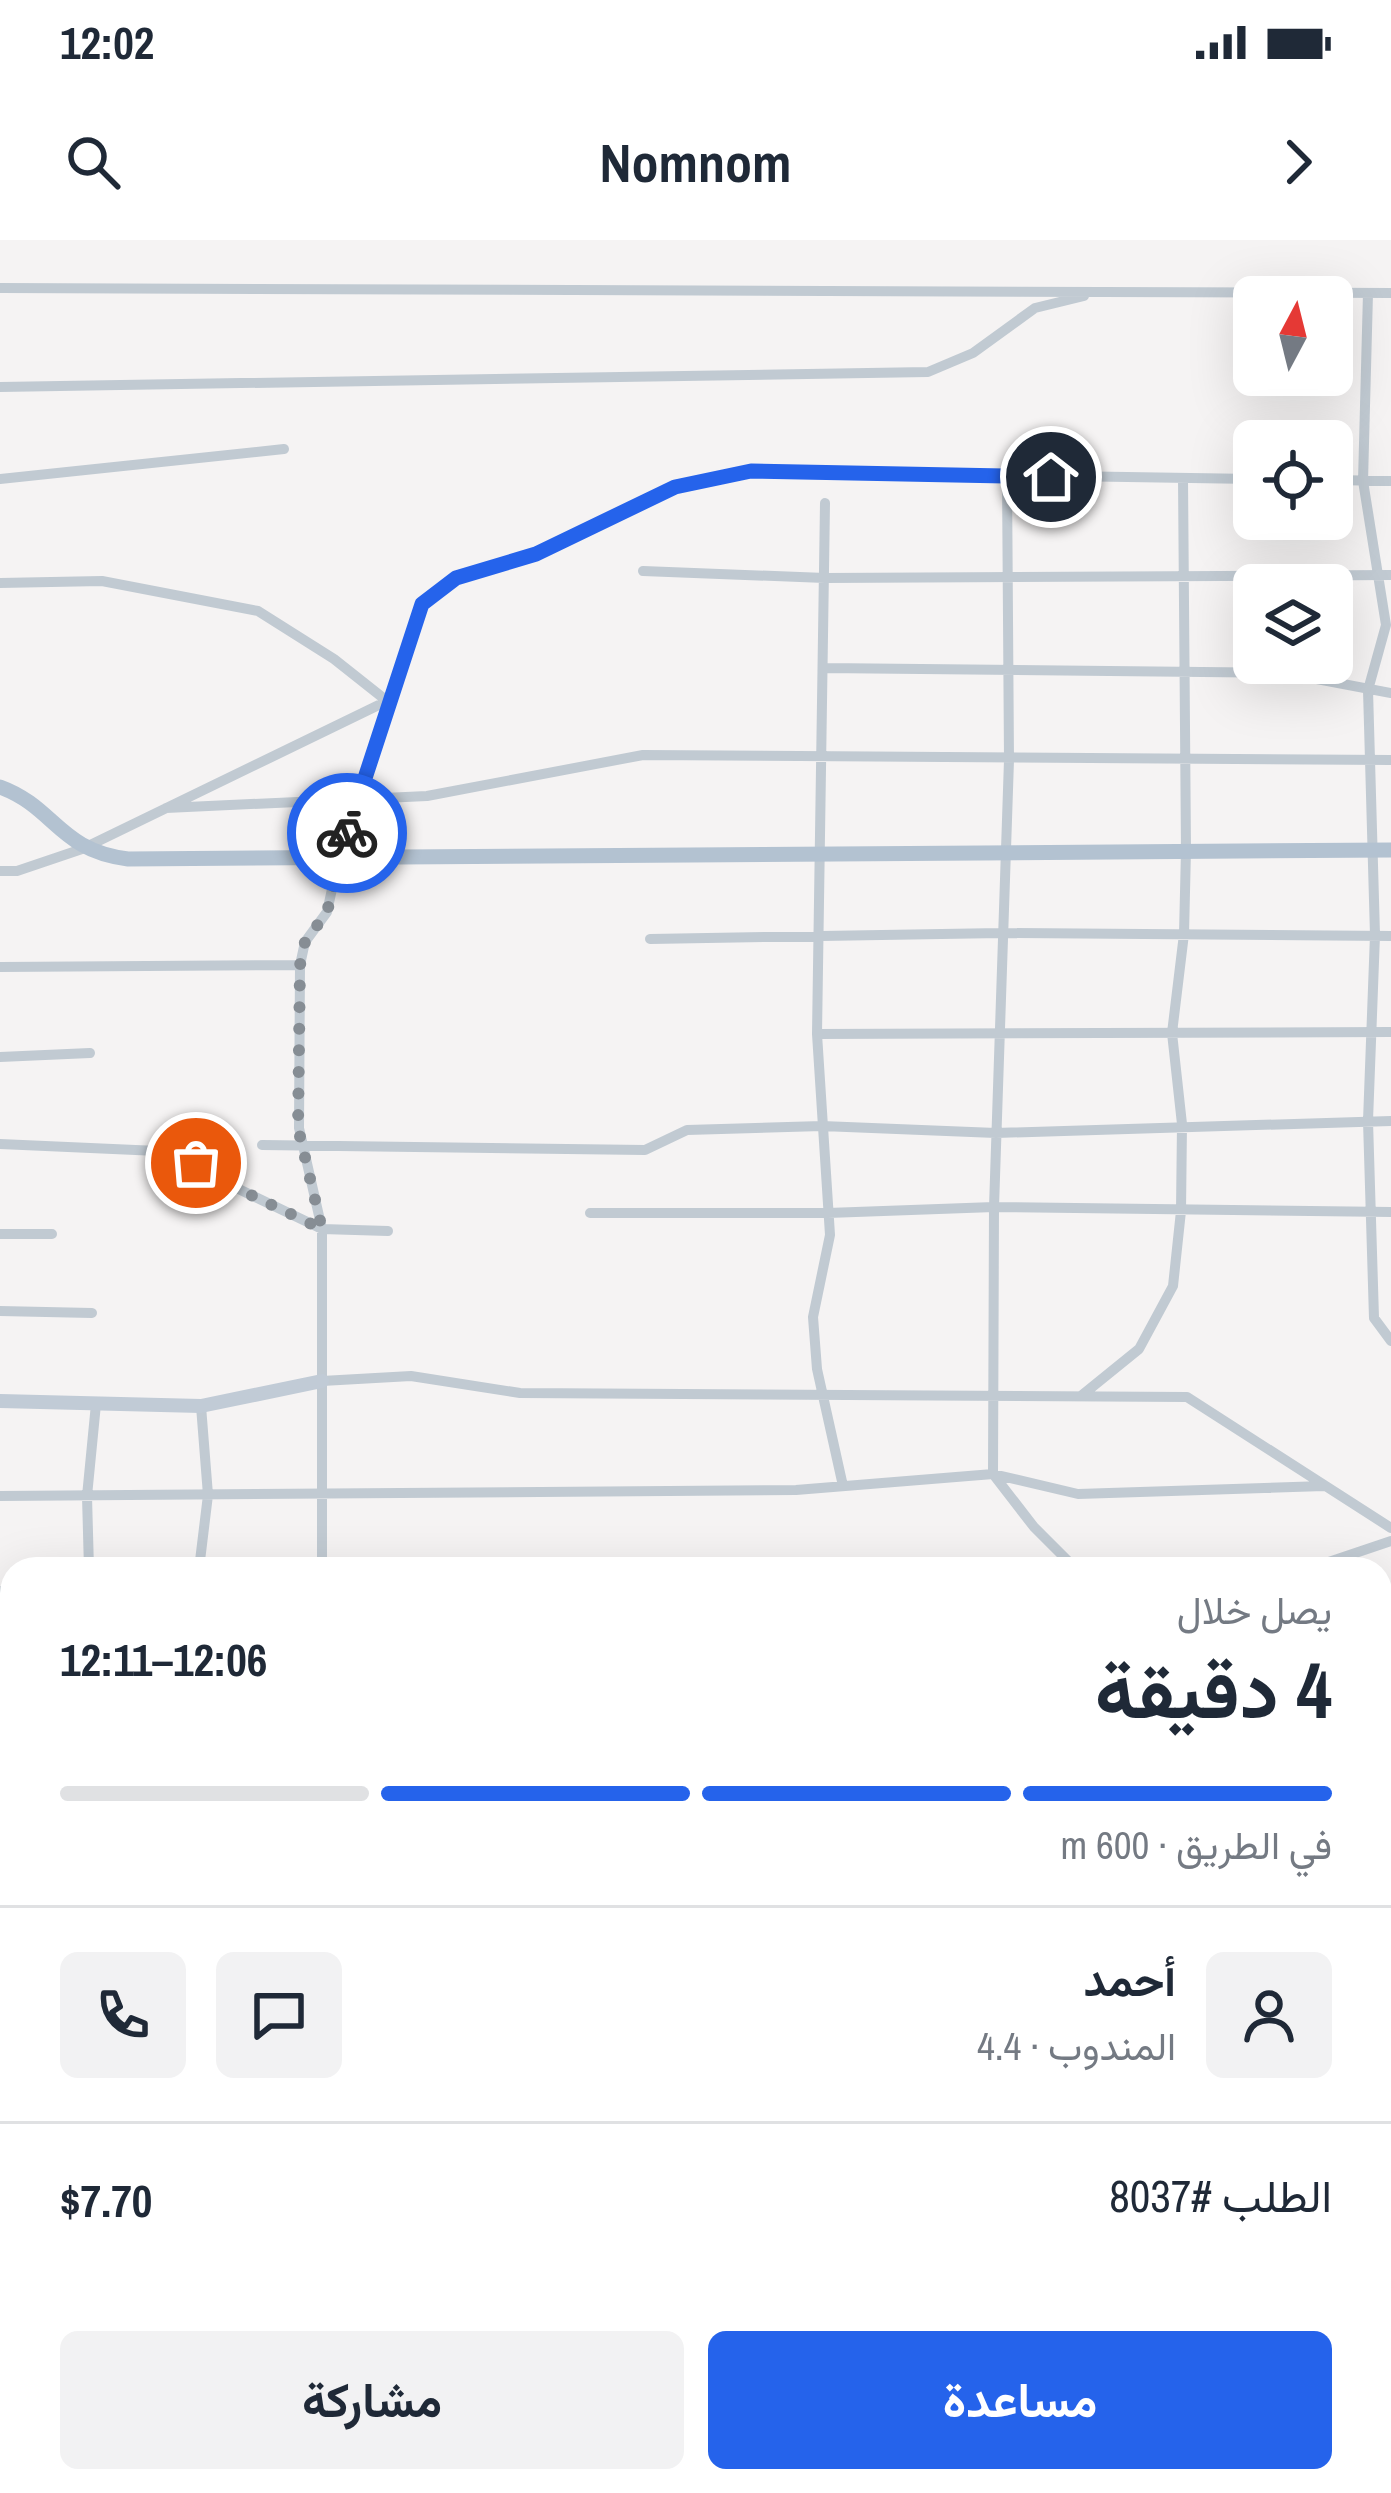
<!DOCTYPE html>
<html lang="ar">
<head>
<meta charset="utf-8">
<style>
  body { margin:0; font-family:"Archivo Narrow",Vazirmatn,sans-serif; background:#f2f2f3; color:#1f2937; direction:rtl; height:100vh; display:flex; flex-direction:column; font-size:45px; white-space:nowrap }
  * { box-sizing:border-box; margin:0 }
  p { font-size:39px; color:#747a83 }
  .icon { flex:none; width:66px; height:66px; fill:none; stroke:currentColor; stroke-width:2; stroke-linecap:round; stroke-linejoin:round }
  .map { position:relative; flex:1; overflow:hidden; direction:ltr }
  .panel { position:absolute; left:0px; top:1317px; width:1392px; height:936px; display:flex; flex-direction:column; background:#fff; border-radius:36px 36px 0 0; box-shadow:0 12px 48px #0002; direction:rtl }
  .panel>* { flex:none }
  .needle { width:78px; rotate:7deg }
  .buttons { position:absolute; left:1233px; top:36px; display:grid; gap:24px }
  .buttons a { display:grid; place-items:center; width:120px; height:120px; border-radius:18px; background:#fff; box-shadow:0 12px 48px #0002; font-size:60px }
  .pin { position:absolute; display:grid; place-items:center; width:102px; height:102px; color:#fff; margin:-51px; border:6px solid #fff; border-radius:50%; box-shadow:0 3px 12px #0007 }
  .courier { position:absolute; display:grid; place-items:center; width:120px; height:120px; margin:-60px; border:9px solid #2563eb; border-radius:50%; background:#fff; color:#222; box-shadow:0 3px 15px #0007 }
  .head em { font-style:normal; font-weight:700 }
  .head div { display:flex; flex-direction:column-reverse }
  .head { display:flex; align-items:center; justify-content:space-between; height:204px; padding:0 60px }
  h1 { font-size:78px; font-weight:700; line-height:90px }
  .bar { display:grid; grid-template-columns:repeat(4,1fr); gap:18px 12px; align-content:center; height:144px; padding:0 60px }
  .bar i { height:15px; border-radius:9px; background:#e0e1e3 }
  .bar .selected { background:#2563eb }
  .bar p { grid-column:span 4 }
  .line { display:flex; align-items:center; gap:30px; padding:0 60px; border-top:3px solid #e0e1e3 }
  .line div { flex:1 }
  .round { display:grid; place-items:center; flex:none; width:126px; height:126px; border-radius:18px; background:#f2f2f3 }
  .action { display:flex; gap:24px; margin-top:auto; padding:24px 60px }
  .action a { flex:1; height:138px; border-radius:18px; background:#2563eb; color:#fff; font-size:48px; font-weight:700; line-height:138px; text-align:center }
  .action a+a { background:#f2f2f3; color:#1f2937 }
  .status { display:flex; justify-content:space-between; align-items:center; height:84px; padding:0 60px; background:#fff; direction:ltr }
  .status svg { height:33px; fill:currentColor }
  header { display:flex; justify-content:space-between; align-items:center; height:156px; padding:0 60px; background:#fff; font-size:54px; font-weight:700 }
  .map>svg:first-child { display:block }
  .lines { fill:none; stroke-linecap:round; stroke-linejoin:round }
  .street { stroke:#c1cad2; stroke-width:10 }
  .secondary { stroke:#c1cbd6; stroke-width:14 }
  .primary { stroke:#b3c2d1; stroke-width:15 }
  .done { stroke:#868d94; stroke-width:12; stroke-dasharray:0 21.6 }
  .route { stroke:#2563eb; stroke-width:15 }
</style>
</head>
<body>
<div class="status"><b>12:02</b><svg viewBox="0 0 49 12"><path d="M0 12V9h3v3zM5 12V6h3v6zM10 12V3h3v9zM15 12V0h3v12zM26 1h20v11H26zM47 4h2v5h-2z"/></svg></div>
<header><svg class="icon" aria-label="forward" viewBox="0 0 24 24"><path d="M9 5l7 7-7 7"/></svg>Nomnom<svg class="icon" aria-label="search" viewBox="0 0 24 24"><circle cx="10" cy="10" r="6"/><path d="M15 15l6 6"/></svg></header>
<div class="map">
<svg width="1391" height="2253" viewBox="0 0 1391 2253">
  <rect width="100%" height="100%" fill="#f5f3f3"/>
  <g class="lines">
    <path class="street" d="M0,48L1391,53
      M1368,53L1363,241L1386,385L1368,450L1375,695L1368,881L1374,1078L1391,1101
      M0,147L928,132L973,113L1035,68L1084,56
      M1007,237L1009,520L994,967L993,1234L1034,1287L1076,1329
      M0,239L284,209
      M1332,240L1391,241
      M825,263L817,794L830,995L813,1077L817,1129L843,1246
      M643,331L825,338L1391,335
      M0,343L102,341L258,371L334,419L387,461
      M824,428L1285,433L1391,453
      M166,568L427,556L643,515L1391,520
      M0,631H17L82,609L387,461
      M650,699L1001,693L1391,696
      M0,727L300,725
      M817,794L1391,792
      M0,817L90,813
      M0,904L158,911L196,923L226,943L322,989L388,991
      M262,905L645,910L687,890L822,886L996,893L1391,881
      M590,973H828L994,967L1391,972
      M0,994H52
      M0,1071L92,1073
      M322,1141L411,1136L520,1153L1187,1157L1391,1288
      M1081,1156L1139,1109L1173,1046L1181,971L1182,884L1172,793L1184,694L1186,610L1183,239
      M0,1256L796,1250L993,1234L1078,1254L1324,1246
      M89,1329L87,1256L96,1164
      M199,1329L208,1255L201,1166
      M322,1329V989L299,888L300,725L305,702L327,672L339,617L422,364L456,338L536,314L675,247L751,231L1254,239
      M1308,1329L1391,1301
      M0,1351H12
      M0,1428L12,1429
      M1380,1521L1391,1527
      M0,1527L12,1532
      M0,1571L12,1568
      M197,2241L204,2253
      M319,2253L358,2241"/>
    <path class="secondary" d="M0,1161L201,1166L322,1141"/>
    <path class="primary" d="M0,547C55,567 59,611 128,619L1391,610"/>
  </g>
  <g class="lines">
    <path class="done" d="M196,923L226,943L322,989L298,888L300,725L305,702L327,672L347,593"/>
    <path class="route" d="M347,593L422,364L456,338L536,314L675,247L751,231L1051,237"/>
  </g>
</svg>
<div class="buttons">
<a><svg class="needle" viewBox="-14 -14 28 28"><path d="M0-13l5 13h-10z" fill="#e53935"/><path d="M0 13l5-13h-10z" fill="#747a83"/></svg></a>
<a><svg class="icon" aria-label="locate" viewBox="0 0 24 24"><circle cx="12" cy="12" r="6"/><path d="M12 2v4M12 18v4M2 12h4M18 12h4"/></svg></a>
<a><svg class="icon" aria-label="layers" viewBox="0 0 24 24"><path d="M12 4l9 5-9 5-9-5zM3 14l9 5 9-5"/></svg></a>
</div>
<div class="pin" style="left:196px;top:923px;background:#ea580c"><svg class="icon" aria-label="bag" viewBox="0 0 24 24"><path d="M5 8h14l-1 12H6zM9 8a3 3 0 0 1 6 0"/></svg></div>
<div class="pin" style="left:1051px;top:237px;background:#1f2937"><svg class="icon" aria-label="home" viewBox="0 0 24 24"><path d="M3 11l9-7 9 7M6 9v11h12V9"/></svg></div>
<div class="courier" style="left:347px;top:593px"><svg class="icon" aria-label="bike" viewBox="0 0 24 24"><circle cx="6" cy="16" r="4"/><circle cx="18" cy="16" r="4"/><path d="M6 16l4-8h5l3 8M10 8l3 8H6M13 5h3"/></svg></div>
<section class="panel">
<div class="head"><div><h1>4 دقيقة</h1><p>يصل خلال</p></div><em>12:06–12:11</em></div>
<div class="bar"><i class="selected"></i><i class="selected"></i><i class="selected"></i><i></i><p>في الطريق · 600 m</p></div>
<div class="line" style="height:216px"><a class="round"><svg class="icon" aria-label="person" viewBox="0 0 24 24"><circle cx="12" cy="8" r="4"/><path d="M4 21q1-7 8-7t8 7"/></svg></a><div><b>أحمد</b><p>المندوب · 4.4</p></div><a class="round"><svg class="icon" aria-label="chat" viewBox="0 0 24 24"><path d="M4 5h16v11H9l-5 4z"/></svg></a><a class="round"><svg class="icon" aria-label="phone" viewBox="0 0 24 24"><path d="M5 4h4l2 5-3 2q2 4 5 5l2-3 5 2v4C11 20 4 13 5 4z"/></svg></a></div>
<div class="line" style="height:156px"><div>الطلب #8037</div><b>$7.70</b></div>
<div class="action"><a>مساعدة</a><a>مشاركة</a></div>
</section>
</div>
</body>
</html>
